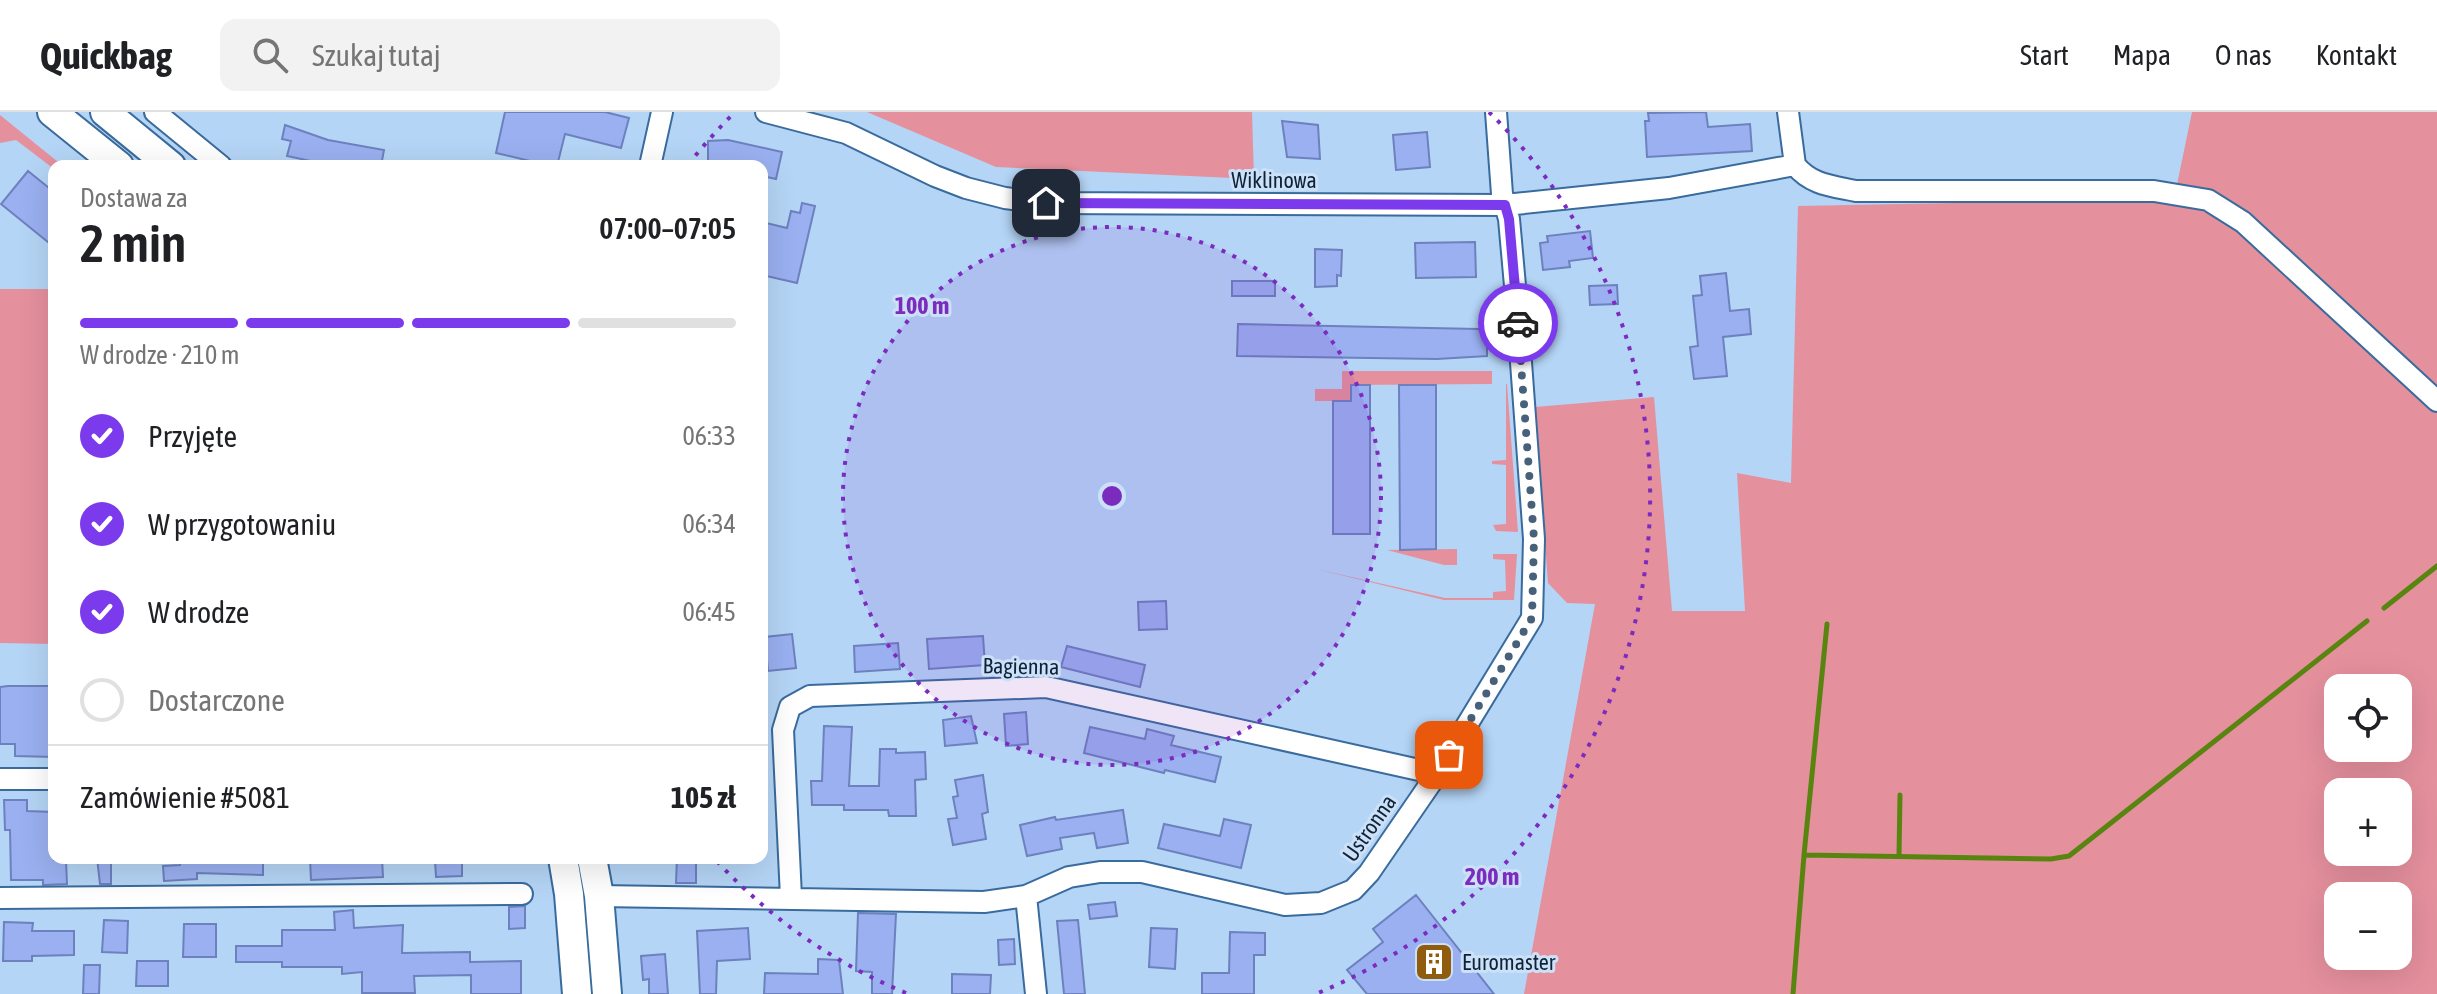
<!DOCTYPE html>
<html lang="pl">
<head>
<meta charset="utf-8">
<style>
  body { margin:0; font-family:"Asap Condensed",sans-serif; background:#f2f2f2; color:#202124; height:100vh; display:flex; flex-direction:column; font-size:30px; white-space:nowrap }
  * { box-sizing:border-box; margin:0 }
  p { font-size:26px; color:#757577 }
  .icon { flex:none; width:44px; height:44px; fill:none; stroke:currentColor; stroke-width:2; stroke-linecap:round; stroke-linejoin:round }
  .map { position:relative; flex:1; overflow:hidden }
  .details { position:absolute; left:48px; top:48px; width:720px; height:704px; display:flex; flex-direction:column; background:#fff; border-radius:16px; box-shadow:0 8px 32px #0002 }
  .details>* { flex:none }
  .controls { position:absolute; left:2324px; top:562px; display:grid; gap:16px }
  .controls a { display:grid; place-items:center; width:88px; height:88px; border-radius:16px; background:#fff; box-shadow:0 8px 32px #0002; font-size:40px }
  .pin { position:absolute; display:grid; place-items:center; width:68px; height:68px; color:#fff; margin:-34px; border-radius:16px; box-shadow:0 4px 12px #0006 }
  .courier { position:absolute; display:grid; place-items:center; width:80px; height:80px; margin:-40px; border:6px solid #7c3aed; border-radius:50%; background:#fff; color:#222; box-shadow:0 2px 10px #0007 }
  .summary em { font-style:normal; font-weight:600 }
  .summary div { display:flex; flex-direction:column-reverse }
  .summary { display:flex; align-items:center; justify-content:space-between; height:136px; padding:0 32px }
  h1 { font-size:52px; font-weight:600; line-height:60px }
  .bar { display:grid; grid-template-columns:repeat(4,1fr); gap:12px 8px; align-content:center; height:96px; padding:0 32px }
  .bar i { height:10px; border-radius:6px; background:#e0e0e0 }
  .bar .selected { background:#7c3aed }
  .bar p { grid-column:span 4 }
  .line { display:flex; align-items:center; gap:20px; padding:0 32px; border-top:2px solid #e0e0e0 }
  .line div { flex:1 }
  ol { padding:0 32px; list-style:none }
  li { display:flex; align-items:center; gap:24px; height:88px }
  li p { margin-inline-start:auto }
  li .icon { padding:8px; border-radius:50%; background:#7c3aed; color:#fff; stroke-width:4 }
  li:last-child { color:#757577 }
  li i { width:44px; height:44px; border:4px solid #e0e0e0; border-radius:50% }
  header { display:flex; align-items:center; gap:48px; box-sizing:border-box; height:112px; padding:0 40px; background:#fff; border-bottom:2px solid #e0e0e0 }
  header strong { font-size:38px }
  nav { display:flex; gap:44px; margin-inline-start:auto; font-size:28px }
  .search { width:560px; height:72px; background:#f2f2f2; display:flex; align-items:center; gap:20px; box-sizing:border-box; padding:0 28px; border-radius:16px; color:#757577; font-size:30px }
  .map>svg:first-child { display:block }
  .green { fill:#e5909d; fill-rule:evenodd }
  .lines { fill:none; stroke-linecap:round; stroke-linejoin:round }
  .stream { stroke:#588510; stroke-width:5 }
  .building { fill:#9ab0f0; stroke:#6d81be; stroke-width:2 }
  .street-casing { stroke:#396b9d; stroke-width:24 }
  .secondary-casing { stroke:#396b9d; stroke-width:32 }
  .street { stroke:#fff; stroke-width:20 }
  .secondary { stroke:#fff; stroke-width:28 }
  .done { stroke:#48617a; stroke-width:8; stroke-dasharray:0 14.4 }
  .route { stroke:#7c3aed; stroke-width:10 }
  .ring { fill:none; stroke:#7b2cbf; stroke-width:4; stroke-dasharray:4 8 }
  .labels { text-anchor:middle; stroke-width:6; stroke-linejoin:round; paint-order:stroke }
  .street-label { font-size:22px; fill:#0e2338; stroke:#cce1f7 }
  .poi-label { font-size:22px; fill:#0e2338; stroke:#cce1f7; text-anchor:start }
  .centre { fill:#7b2cbf; stroke:#cce1f7; stroke-width:4 }
  .ring-label { font-size:24px; text-anchor:middle; font-weight:bold; fill:#7b2cbf; stroke:#cce1f7; stroke-width:6; stroke-linejoin:round; paint-order:stroke }
</style>
</head>
<body>
<header>
<strong>Quickbag</strong>
<div class="search"><svg class="icon" aria-label="search" viewBox="0 0 24 24"><circle cx="10" cy="10" r="6"/><path d="M15 15l6 6"/></svg>Szukaj tutaj</div>
<nav><a>Start</a><a>Mapa</a><a>O nas</a><a>Kontakt</a></nav>
</header>
<div class="map">
<svg width="2437" height="882" viewBox="0 0 2437 882">
  <rect width="100%" height="100%" fill="#b5d5f6"/>
  <path class="green" d="M867,0H1252L1254,67L996,55Z
    M2192,0H2437V882H1524L1595,492L1567,491L1548,471L1535,295L1654,285L1672,499H1745L1737,361L1791,371L1798,94L2174,87ZM2338,576H2398V636H2338ZM2338,680H2398V740H2338ZM2338,784H2398V844H2338Z
    M0,3L63,54H54V57L16,28L0,31Z
    M0,177H54V532L0,531Z
    M1342,259H1492V272L1351,273V289H1315V277H1342Z
    M1506,272H1507L1518,420L1496,419L1493,413L1506,412V353L1492,352V349L1506,348Z
    M1457,437V453H1444L1387,438Z
    M1493,442H1517L1514,488H1444L1316,457L1445,486H1493V480L1506,479L1505,448L1493,447Z"/>
  <g class="lines">
    <path class="stream" d="M2384,496L2437,454
      M1804,743L1827,512
      M1899,744L1900,683
      M1793,882L1804,743L2051,747L2069,744L2367,509"/>
  </g>
  <path class="building" d="M505,0H605L629,6L621,36L565,22L557,54H551L496,41Z
    M1706,0L1708,15L1750,12L1752,39L1647,45L1645,9H1649L1648,1Z
    M1282,9L1318,13L1320,47L1287,45Z
    M285,13L328,28L384,38L381,54H334L287,44L291,29L282,27Z
    M1427,20L1430,55L1396,58L1393,23Z
    M728,28L782,40L776,67L762,64V54H708V29Z
    M28,59L54,80V135L1,92Z
    M802,91L815,94L797,171L762,163V110L787,116L791,99L800,101Z
    M1590,119L1593,146L1569,149L1570,155L1543,158L1540,131L1548,130L1547,124Z
    M1475,130L1476,165L1416,166L1415,131Z
    M1315,137L1342,138L1341,164L1337,163V174L1315,175Z
    M1726,161L1730,199L1749,197L1751,222L1723,225L1727,264L1694,267L1690,235L1698,234L1693,184L1702,183L1700,164Z
    M1232,169H1275V184H1232Z
    M1617,173L1618,192L1590,193L1589,174Z
    M1238,212L1479,217L1487,218V244L1437,247L1237,244Z
    M1351,273H1370V422H1333V289H1351Z
    M1399,273H1436V437L1400,438Z
    M1166,489L1167,517L1139,518L1138,490Z
    M792,522L796,556L768,559L765,525Z
    M983,524L985,553L929,557L927,527Z
    M898,531L900,557L855,560L854,534Z
    M1067,534L1145,553L1140,575L1061,555Z
    M8,574H54V645L15,644V632H0V575Z
    M1026,600L1028,632L1006,634L1004,602Z
    M971,604L977,631L945,634L943,608Z
    M824,614L852,615L849,674H879L880,637H896V641L925,640L926,667L915,668L916,704H889L888,698H844V693H812L811,669H822Z
    M1090,615L1145,627L1147,617L1174,624L1171,633L1221,645L1215,670L1165,658L1164,661L1084,641Z
    M983,663L988,700L982,702L986,727L953,733L948,707L957,706L953,685L958,684L955,668Z
    M4,688H27V699L54,700V748H66L67,772L43,773V768H11L10,718H5Z
    M1123,698L1128,731L1097,736L1094,721L1060,726L1062,737L1027,744L1020,713L1055,705L1056,708Z
    M1224,707L1251,713L1241,756L1158,736L1164,712L1220,724Z
    M97,746H111V772H100Z
    M180,746H263V763L197,761V767L164,769L163,754L180,753Z
    M310,746H382L383,765L311,768Z
    M677,746H696V771H676Z
    M462,748V764L436,765L435,749Z
    M1416,783L1494,882H1367L1347,858L1383,830L1373,817Z
    M1115,790L1117,804L1090,807L1088,793Z
    M525,794V816L509,817V795Z
    M353,798L354,816L403,813L402,841L470,840V850L521,849V882H471V863L414,864L415,881H362V860L342,862V855H282V850H236V834H282V818H335L334,800Z
    M858,801L896,802L892,882H872V860L856,859Z
    M104,808L128,809L127,841L102,840Z
    M1078,808L1085,882H1064L1057,809Z
    M4,810L33,811L32,819H74V843L32,844V849H3Z
    M184,812H216V845H183Z
    M748,816L750,847L717,849L716,882H700L697,819Z
    M1151,816L1177,817L1175,857L1149,855Z
    M1230,820L1265,821V843H1254V882H1202V861H1229Z
    M1014,827L1015,852L999,853L998,828Z
    M665,842L668,882H649V867L643,868L641,844Z
    M818,847L839,848L843,882H764L765,861L818,862Z
    M137,849H168V874H136Z
    M84,853H100L99,882H83Z
    M952,862L991,863L990,882H952Z"/>
  <g class="lines">
    <g class="street-casing">
      <path id="street" d="M155,0L221,54
        M766,0L846,21L935,64L966,76L1005,86L1046,91L1505,93L1669,76L1795,53
        M1788,0L1795,53
        M1795,53C1811,73 1832,74 1856,79H2154L2208,88L2243,110L2437,289
        M650,54L662,0
        M0,667H54
        M599,784L984,790L1026,784L1069,765L1100,760H1142L1285,793L1321,791L1353,778L1369,761L1437,662L1532,506L1534,427L1517,196L1509,107L1502,82L1496,0
        M1026,784L1036,882
        M791,785L783,618L790,595L810,584L1046,575L1437,662
        M0,786L522,782"/>
    </g>
    <g class="secondary-casing">
      <path id="secondary" d="M52,0L119,54
        M105,0L171,54
        M563,746L569,782L577,882
        M592,746L599,784L607,882"/>
    </g>
    <use href="#street" class="street"/>
    <use href="#secondary" class="secondary"/>
  </g>
  <g class="lines">
    <path class="done" d="M1449,643L1532,506L1534,427L1518,211"/>
    <path class="route" d="M1046,91L1505,93L1509,107L1518,211"/>
  </g>
  <circle cx="1112" cy="384" r="269" fill="#7b2cbf" fill-opacity=".12"/>
  <g class="ring">
    <circle cx="1112" cy="384" r="269"/>
    <path d="M906 881A538 538 0 0 1 715 747M688 53A538 538 0 0 1 735 0M1489 0A538 538 0 0 1 1318 881"/>
  </g>
  <defs>
    <g id="building-square" transform="scale(2)"><rect x="-9" y="-9" width="18" height="18" rx="4" fill="#905c0e" stroke="#cce1f7"/><path d="M-4-6H4V6H1V3H-1V6H-4ZM-2.5-4.3h1.7v1.8h-1.7ZM.8-4.3h1.7v1.8H.8ZM-2.5-1h1.7V.8h-1.7ZM.8-1h1.7V.8H.8Z" fill="#fff"/></g>
  </defs>
  <g fill-rule="evenodd">
    <use href="#building-square" x="1434" y="850"/>
  </g>
  <g class="labels">
    <g class="street-label">
      <text x="1274" y="76">Wiklinowa</text>
      <text transform="translate(1021 554) rotate(1)" y="8">Bagienna</text>
      <text transform="translate(1369 716) rotate(-55)" y="8">Ustronna</text>
    </g>
    <g class="poi-label">
      <text x="1462" y="858">Euromaster</text>
    </g>
  </g>
  <circle cx="1112" cy="384" r="12" class="centre"/>
  <g class="ring-label">
    <text x="922" y="202">100 m</text>
    <text x="1492" y="773">200 m</text>
  </g>
</svg>
<div class="controls">
<a><svg class="icon" aria-label="locate" viewBox="0 0 24 24"><circle cx="12" cy="12" r="6"/><path d="M12 2v4M12 18v4M2 12h4M18 12h4"/></svg></a>
<a>+</a>
<a>−</a>
</div>
<div class="pin" style="left:1449px;top:643px;background:#ea580c"><svg class="icon" aria-label="bag" viewBox="0 0 24 24"><path d="M5 8h14l-1 12H6zM9 8a3 3 0 0 1 6 0"/></svg></div>
<div class="pin" style="left:1046px;top:91px;background:#1f2937"><svg class="icon" aria-label="home" viewBox="0 0 24 24"><path d="M3 11l9-7 9 7M6 9v11h12V9"/></svg></div>
<div class="courier" style="left:1518px;top:211px"><svg class="icon" aria-label="car" viewBox="0 0 24 24"><path d="M5 17H2v-5l4-1 3-4h7l3 4 3 1v5h-3M9 17h6M6 11h13"/><circle cx="7" cy="17" r="2"/><circle cx="17" cy="17" r="2"/></svg></div>
<section class="details">
<div class="summary"><div><h1>2 min</h1><p>Dostawa za</p></div><em>07:00–07:05</em></div>
<div class="bar"><i class="selected"></i><i class="selected"></i><i class="selected"></i><i></i><p>W drodze · 210 m</p></div>
<ol>
<li><svg class="icon" aria-label="check" viewBox="0 0 24 24"><path d="M5 12l5 5 9-10"/></svg>Przyjęte<p>06:33</p></li>
<li><svg class="icon" aria-label="check" viewBox="0 0 24 24"><path d="M5 12l5 5 9-10"/></svg>W przygotowaniu<p>06:34</p></li>
<li><svg class="icon" aria-label="check" viewBox="0 0 24 24"><path d="M5 12l5 5 9-10"/></svg>W drodze<p>06:45</p></li>
<li><i></i>Dostarczone</li>
</ol>
<div class="line" style="height:104px"><div>Zamówienie #5081</div><b>105 zł</b></div>
</section>
</div>
</body>
</html>
